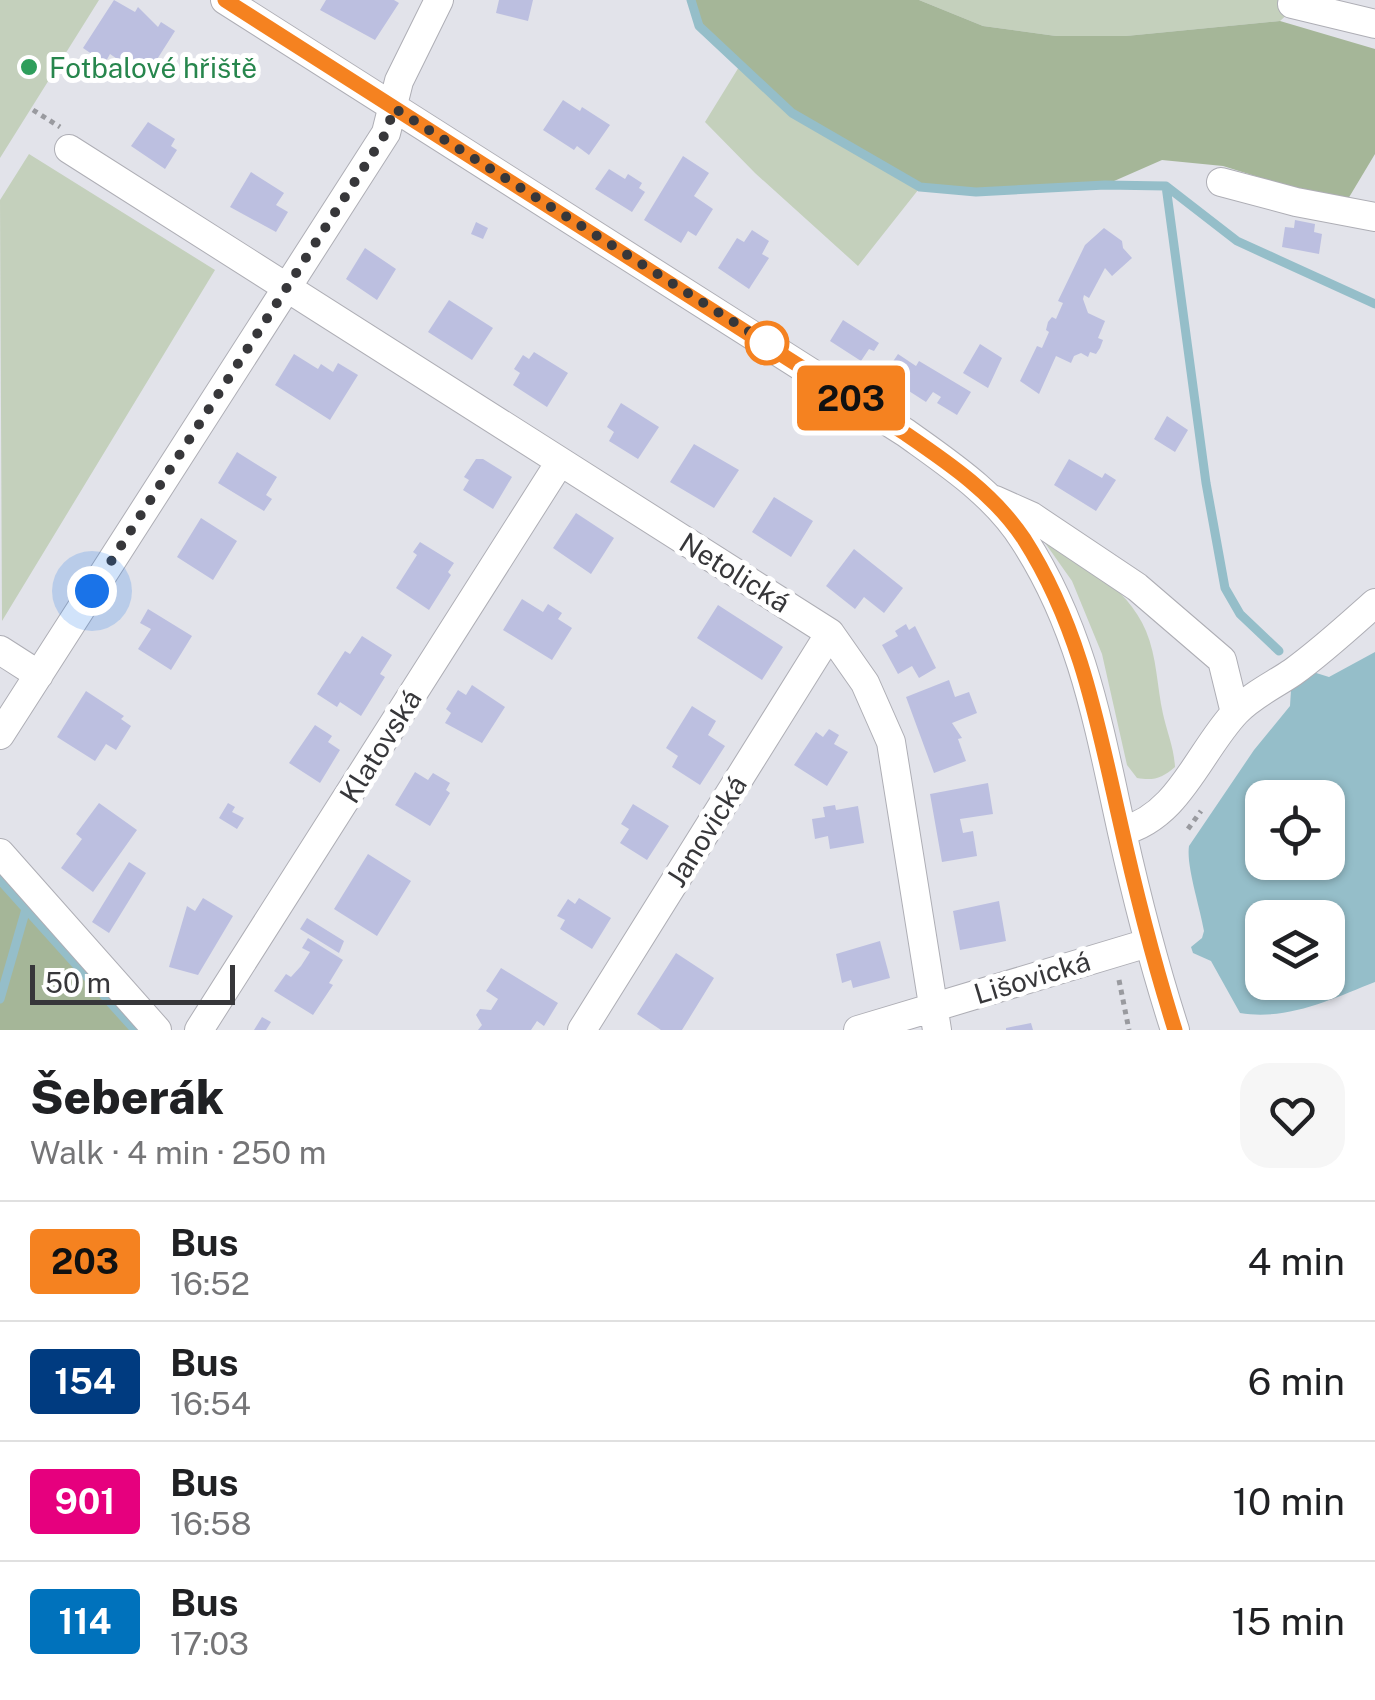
<!DOCTYPE html>
<html lang="en">
<head>
<meta charset="utf-8">
<style>
  body { margin:0; font-family:"Public Sans",sans-serif; background:#f6f6f6; color:#202124; height:100vh; display:flex; flex-direction:column; font-size:38px; white-space:nowrap }
  * { box-sizing:border-box; margin:0 }
  p { font-size:32px; color:#757577 }
  .icon { flex:none; width:55px; height:55px; fill:none; stroke:currentColor; stroke-width:2; stroke-linecap:round; stroke-linejoin:round }
  .map { position:relative; height:1030px; overflow:hidden }
  .side { display:flex; flex-direction:column; background:#fff; flex:1 }
  .side>* { flex:none }
  .badge { padding:0 20px; border-radius:8px; font-size:35px; line-height:65px }
  .controls { position:absolute; left:1245px; top:780px; display:grid; gap:20px }
  .controls a { display:grid; place-items:center; width:100px; height:100px; border-radius:20px; background:#fff; box-shadow:0 2px 8px #0004; font-size:50px }
  .scale { position:absolute; left:30px; bottom:25px; width:205px; box-sizing:border-box; padding-left:10px; border:5px solid #37373a; border-top:0; font-size:28px; line-height:35px; white-space:nowrap; color:#37373a; -webkit-text-stroke:8px #fff; paint-order:stroke }
  .you { position:absolute; width:50px; height:50px; margin:-25px; border:8px solid #fff; border-radius:50%; background:#1a73e8; box-shadow:0 0 0 15px #1a73e833 }
  .map>.badge { position:absolute; translate:-50% -50%; box-shadow:0 0 0 5px #fff }
  .round { display:grid; place-items:center; flex:none; width:105px; height:105px; border-radius:30px; background:#f6f6f6 }
  .overview { display:flex; align-items:center; justify-content:space-between; height:170px; padding:0 30px }
  h1 { font-size:48px; font-weight:800; line-height:75px }
  ul { padding:0; list-style:none }
  li { display:flex; align-items:center; gap:30px; height:120px; padding:0 30px; border-top:2px solid #e0e0e0 }
  li div { flex:1 }
  li b { display:block; font-size:38px }
  li em { font-style:normal }
  li .badge { min-width:110px; font-weight:700; text-align:center }
  .map>svg:first-child { display:block }
  .green { fill:#c4d0bc }
  .forest { fill:#a5b698 }
  .water { fill:#95bec9; fill-rule:evenodd }
  .lines { fill:none; stroke-linecap:round; stroke-linejoin:round }
  .stream { stroke:#95bec9; stroke-width:9 }
  .building { fill:#bcbfe0 }
  .minor-casing { stroke:#aeaeb5; stroke-width:30 }
  .path { stroke:#999a9f; stroke-width:5; stroke-dasharray:5 5; stroke-linecap:butt }
  .minor { stroke:#fff; stroke-width:28 }
  .line-casing { stroke:#fff; stroke-width:22 }
  .line { stroke:#f58220; stroke-width:15 }
  .walk { stroke:#37373a; stroke-width:10; stroke-dasharray:0 18 }
  .leisure-dot { fill:#2e9e5b; stroke:#fff; stroke-width:4 }
  .stop-dot { fill:#fff; stroke:#f58220; stroke-width:5 }
  .labels { text-anchor:middle; dominant-baseline:central; stroke-width:10; stroke-linejoin:round; paint-order:stroke }
  .leisure-label { font-size:28px; fill:#27864d; stroke:#fff; text-anchor:start }
  .street-label { font-size:28px; fill:#37373a; stroke:#fff }
</style>
</head>
<body>
<div class="map">
<svg width="1375" height="1030" viewBox="0 0 1375 1030">
  <rect width="100%" height="100%" fill="#e2e3ea"/>
  <path class="green" d="M0 0H99L0 158Z
    M919 0H1303L1280 21 1126 36H1056L983 26Z
    M742 62 792 114 922 185 858 266 755 173 705 122Z
    M29 154 215 270 2 621 0 200Z
    M1038 533C1077 560 1127 585 1146 631 1157 657 1157 687 1163 714 1167 732 1174 748 1175 767 1162 778 1154 781 1137 778L1127 765 1102 654 1072 581Z"/>
  <path class="forest" d="M694 0H919L983 26 1056 36H1126L1280 21 1375 49V154L1345 204 1223 166 1162 160 1105 185 976 192 920 187 792 113 705 31Z
    M0 853 157 1030H0Z"/>
  <path class="water" d="M1375 652V982C1332 999 1287 1021 1240 1013L1211 961 1193 953 1191 947 1202 938 1204 931C1200 907 1186 866 1189 846L1254 750 1290 706 1291 690 1313 672 1329 677ZM1262 798H1328V862H1262ZM1262 918H1328V982H1262Z"/>
  <g class="lines">
    <path class="stream" d="M691 0 699 26 792 113 920 187 976 192 1105 185 1166 186 1237 241 1375 304
      M1166 186 1206 483 1225 588 1240 614 1279 651
      M0 880 135 1030
      M0 999 26 909"/>
  </g>
  <path class="building" d="M114 0 135 12 138 7 158 27 161 22 175 31 149 72 136 63 132 69 110 54 105 63 83 48Z
    M326 0H394L399 3 375 40 320 10Z
    M499 0H533L528 21 496 13Z
    M563 100 580 111 582 107 610 125 589 155 577 146 574 150 543 130Z
    M148 122 175 139 171 146 177 150 165 169 131 146Z
    M683 156 709 173 694 196 713 209 696 236 688 231 681 243 644 220Z
    M609 169 625 179 628 174 642 183 639 188 645 192 632 212 595 189Z
    M251 172 284 193 276 205 288 212 276 232 230 207Z
    M1295 220 1315 224 1314 232 1322 234 1319 254 1282 247 1285 227 1294 228Z
    M476 222 488 228 483 239 471 234Z
    M1104 228 1122 241 1123 248 1132 258 1112 276 1105 268 1089 298 1084 295 1083 299 1088 313 1105 321 1098 338 1103 340 1100 348 1096 354 1090 352 1088 357 1081 353 1074 356 1071 363 1056 356 1039 394 1020 381 1037 346 1042 348 1049 332 1046 330 1048 322 1052 317 1056 319 1063 303 1058 301 1085 245Z
    M752 230 769 241 762 254 769 258 749 289 718 268 737 238 744 242Z
    M365 248 396 269 377 300 346 279Z
    M449 300 493 328 472 360 428 332Z
    M843 320 879 343 874 351 869 349 861 361 830 341Z
    M980 344 1002 358 988 388 963 373Z
    M534 352 568 373 547 407 513 385 520 373 514 369 523 355 529 359Z
    M294 354 318 369 321 364 333 372 338 363 358 375 330 420 275 385Z
    M898 354 916 366 919 361 971 392 957 415 937 403 941 397 933 392 926 402 884 375Z
    M621 403 659 427 638 459 609 441 614 432 607 427Z
    M1167 416 1188 430 1175 452 1154 439Z
    M694 444 739 470 714 508 670 482Z
    M237 452 277 477 266 495 272 499 264 511 218 483Z
    M476 459H483L512 477 493 509 463 490 469 480 464 477Z
    M1069 459 1102 478 1105 473 1116 480 1096 511 1054 485Z
    M774 497 813 521 791 557 752 532Z
    M576 513 614 538 591 574 553 548Z
    M201 518 237 541 213 580 177 557Z
    M420 542 454 563 448 572 451 575 429 610 396 588 417 555 413 552Z
    M854 549 903 588 884 613 864 597 855 609 826 586Z
    M522 599 543 612 548 604 562 613 558 619 572 628 552 660 503 630Z
    M718 605 783 647 762 680 697 638Z
    M148 609 192 636 171 670 138 649 151 629 140 623Z
    M906 624 909 630 915 626 936 668 919 678 912 666 898 674 882 645 898 636 895 631Z
    M362 636 392 655 380 674 385 677 361 716 340 702 337 707 317 694 345 651 350 654Z
    M949 680 955 697 969 692 977 713 952 723 962 738 958 739 966 761 934 773 906 697Z
    M472 685 505 707 482 743 445 723 451 713 446 709 458 690 466 695Z
    M86 691 124 716 121 719 131 726 116 750 106 744 95 761 57 737Z
    M692 706 716 721 708 735 725 746 700 785 672 767 678 756 666 748Z
    M315 725 332 736 328 742 340 750 320 783 289 763Z
    M829 729 839 735 834 744 848 752 827 786 794 765 816 732 823 737Z
    M415 772 428 780 433 773 450 783 446 790 450 793 430 826 395 805Z
    M988 783 993 814 960 819 963 833 973 831 977 856 942 862 930 794Z
    M99 803 137 830 93 892 61 868 82 839 76 834Z
    M228 803 235 807 232 812 244 818 237 829 219 818Z
    M633 804 669 826 647 860 620 843 629 829 621 824Z
    M835 805 836 810 858 806 864 843 830 849 828 836 815 839 812 819 825 817 823 807Z
    M368 854 411 881 377 936 334 909Z
    M129 862 146 873 109 933 92 922Z
    M203 898 233 916 198 975 169 967 187 906 195 911Z
    M579 898 611 918 592 949 560 929 565 920 557 916 568 899 575 904Z
    M999 901 1006 941 960 950 953 911Z
    M307 918 344 941 339 953 300 929Z
    M308 938 343 960 329 983 333 985 313 1015 274 991 286 974 291 977 301 966 310 952 302 948Z
    M880 941 890 978 853 988 851 980 842 983 836 954Z
    M676 953 714 978 682 1030H661L637 1014Z
    M501 968 558 1003 544 1026 537 1021 531 1030H478L482 1025 476 1015 480 1009 491 1010 498 999 486 991Z
    M262 1017 271 1022 266 1030H254Z
    M1031 1023 1033 1030H1006V1028Z"/>
  <g class="lines">
    <g class="minor-casing">
      <path id="minor" d="M225 0 906 433C949 464 995 494 1024 540 1083 631 1099 728 1122 832 1137 899 1154 965 1175 1030
        M1292 4 1375 24
        M69 149 830 633 865 683 891 742 937 1030
        M1221 182 1296 202 1375 217
        M995 500 1031 516 1137 587 1222 660 1235 713
        M0 650 39 675
        M0 735 386 133 399 81 439 0
        M1122 831C1179 817 1199 751 1236 712 1252 695 1274 685 1293 672 1322 651 1348 627 1375 603
        M0 853 157 1030
        M199 1030 560 462
        M582 1030 830 633
        M858 1030 1148 943"/>
    </g>
    <path class="path" d="M33 110 60 127
      M1188 829 1201 811
      M1119 980 1129 1030"/>
    <use href="#minor" class="minor"/>
  </g>
  <g class="lines">
    <g class="line-casing">
      <path id="line" d="M225 0 906 434C950 464 994 494 1024 539 1079 625 1097 720 1119 817 1135 889 1153 960 1175 1030"/>
    </g>
    <use href="#line" class="line"/>
    <path class="walk" d="M92 591 386 133 394 108 767 343"/>
  </g>
  <circle class="leisure-dot" cx="29" cy="67" r="10"/>
  <circle class="stop-dot" cx="767" cy="343" r="20"/>
  <g class="labels">
    <g class="leisure-label">
      <text x="49" y="67">Fotbalové hřiště</text>
    </g>
    <g class="street-label">
      <text transform="translate(735 572) rotate(32)">Netolická</text>
      <text transform="translate(380 746) rotate(-58)">Klatovská</text>
      <text transform="translate(706 831) rotate(-58)">Janovická</text>
      <text transform="translate(1032 977) rotate(-17)">Lišovická</text>
    </g>
  </g>
</svg>
<div class="controls">
<a><svg class="icon" aria-label="locate" viewBox="0 0 24 24"><circle cx="12" cy="12" r="6"/><path d="M12 2v4M12 18v4M2 12h4M18 12h4"/></svg></a>
<a><svg class="icon" aria-label="layers" viewBox="0 0 24 24"><path d="M12 4l9 5-9 5-9-5zM3 14l9 5 9-5"/></svg></a>
</div>
<div class="scale">50 m</div>
<div class="you" style="left:92px;top:591px"></div>
<b class="badge" style="left:851px;top:398px;background:#f58220;color:#111">203</b>
</div>
<section class="side">
<div class="overview"><div><h1>Šeberák</h1><p>Walk · 4 min · 250 m</p></div><a class="round"><svg class="icon" aria-label="heart" viewBox="0 0 24 24"><path d="M12 20l-8-8c-3-5 5-10 8-4 3-6 11-1 8 4z"/></svg></a></div>
<ul>
<li><span class="badge" style="background:#f58220;color:#111">203</span><div><b>Bus</b><p>16:52</p></div><em>4 min</em></li>
<li><span class="badge" style="background:#003b80;color:#fff">154</span><div><b>Bus</b><p>16:54</p></div><em>6 min</em></li>
<li><span class="badge" style="background:#e6007e;color:#fff">901</span><div><b>Bus</b><p>16:58</p></div><em>10 min</em></li>
<li><span class="badge" style="background:#0072bc;color:#fff">114</span><div><b>Bus</b><p>17:03</p></div><em>15 min</em></li>
</ul>
</section>
</body>
</html>
